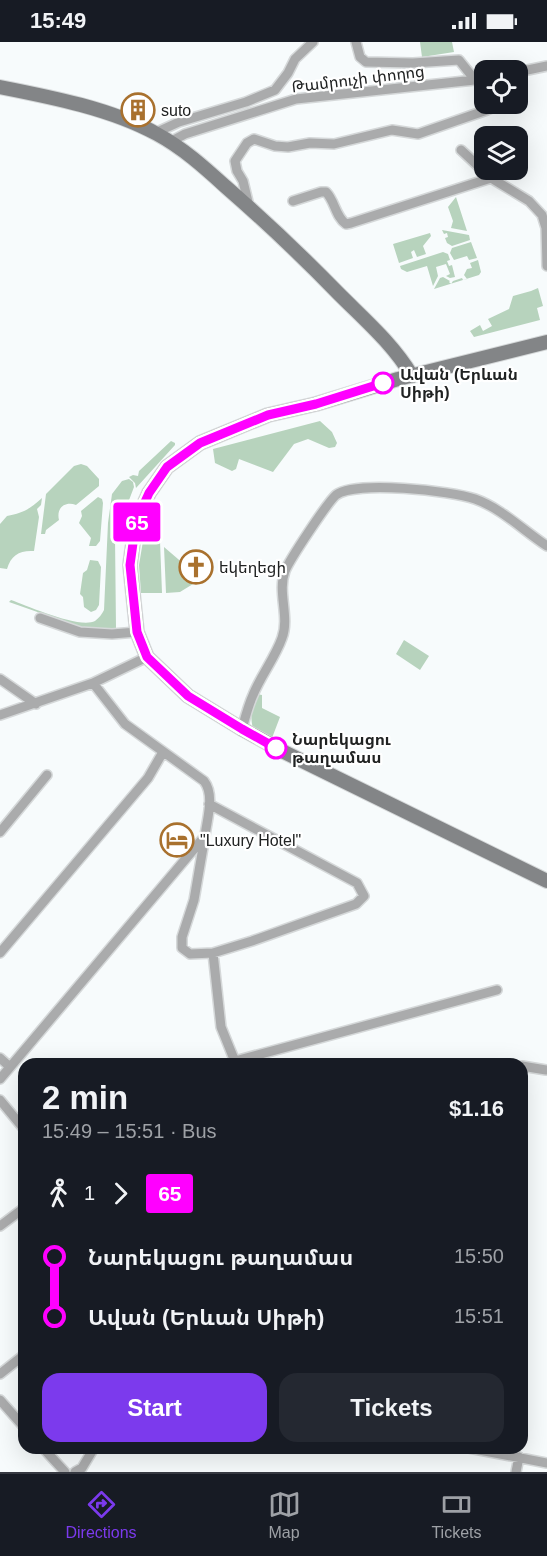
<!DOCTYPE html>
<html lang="en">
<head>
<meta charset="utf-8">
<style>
  body { margin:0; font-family:Helvetica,"Noto Sans Armenian",sans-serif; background:#242831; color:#f1f3f6; height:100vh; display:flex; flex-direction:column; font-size:22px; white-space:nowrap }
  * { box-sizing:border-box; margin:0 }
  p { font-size:20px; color:#9ea1a6 }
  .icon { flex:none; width:33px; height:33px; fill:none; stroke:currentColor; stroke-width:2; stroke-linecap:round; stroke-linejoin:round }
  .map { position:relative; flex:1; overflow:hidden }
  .side { position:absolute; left:18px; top:1016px; width:510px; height:396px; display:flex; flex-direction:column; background:#171b24; border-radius:18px; box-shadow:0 6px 24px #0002 }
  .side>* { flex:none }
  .badge { padding:0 12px; border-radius:4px; font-size:21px; line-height:39px }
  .controls { position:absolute; left:474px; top:18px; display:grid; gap:12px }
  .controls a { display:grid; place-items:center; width:54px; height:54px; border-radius:12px; background:#171b24; box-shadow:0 6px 24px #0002; font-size:30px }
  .map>.badge { position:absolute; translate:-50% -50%; box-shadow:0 0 0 3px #fff }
  .legs { display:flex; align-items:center; gap:9px; height:66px; padding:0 24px; font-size:20px }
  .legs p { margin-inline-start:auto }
  .overview { display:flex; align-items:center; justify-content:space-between; height:102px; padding:0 24px }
  h1 { font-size:33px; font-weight:800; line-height:45px }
  .button { display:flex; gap:12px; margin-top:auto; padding:12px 24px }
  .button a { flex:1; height:69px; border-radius:18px; background:#7c3aed; color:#fff; font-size:24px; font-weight:800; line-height:69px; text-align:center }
  .button a+a { background:#242831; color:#f1f3f6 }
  ul { padding:0 24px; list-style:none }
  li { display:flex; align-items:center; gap:21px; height:60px; font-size:22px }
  li i { display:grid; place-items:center; width:9px; height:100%; margin:0 8px; background:currentColor }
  li i::after { content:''; width:15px; height:15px; margin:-8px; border:4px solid; border-radius:50%; background:#171b24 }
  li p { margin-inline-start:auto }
  li:first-child i { background:linear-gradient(#0000 50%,currentColor 0) }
  li:last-child i { background:linear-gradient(currentColor 50%,#0000 0) }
  .status { display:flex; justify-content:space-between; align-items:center; height:42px; padding:0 30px; background:#171b24; direction:ltr }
  .status svg { height:16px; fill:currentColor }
  .tabs { display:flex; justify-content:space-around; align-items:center; height:84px; border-top:2px solid #363941; background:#171b24; font-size:16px; color:#9ea1a6 }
  .tabs a { display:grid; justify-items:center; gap:3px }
  .tabs .current { color:#7c3aed }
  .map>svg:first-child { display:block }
  .green { fill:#b7d3bd }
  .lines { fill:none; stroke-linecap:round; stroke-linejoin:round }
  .street-casing { stroke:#d5d8d9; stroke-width:12 }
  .secondary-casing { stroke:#d5d8d9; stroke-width:16 }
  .street { stroke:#aaabac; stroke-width:9 }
  .secondary { stroke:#838587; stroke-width:14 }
  .line-1-casing { stroke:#fff; stroke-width:14 }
  .line-1 { stroke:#f0f; stroke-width:9 }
  .stop-1-dot { fill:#fff; stroke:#f0f; stroke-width:3 }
  .labels { text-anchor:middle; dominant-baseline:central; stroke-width:4.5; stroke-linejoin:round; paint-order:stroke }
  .street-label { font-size:16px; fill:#202222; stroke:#fff }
  .poi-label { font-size:16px; fill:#202222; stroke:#fff; text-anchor:start }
  .stop-label { font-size:16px; font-weight:bold; fill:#202222; stroke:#fff; text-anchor:start }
</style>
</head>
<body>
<div class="status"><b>15:49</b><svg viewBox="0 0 49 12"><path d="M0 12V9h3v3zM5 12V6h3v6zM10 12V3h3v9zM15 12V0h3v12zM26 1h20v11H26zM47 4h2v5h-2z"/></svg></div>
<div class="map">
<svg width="547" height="1430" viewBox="0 0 547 1430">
  <rect width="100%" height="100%" fill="#f7fbfc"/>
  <path class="green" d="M420 0H452L454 10 422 15Z
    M456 155 467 189 451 186 453 179 448 165Z
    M442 188 469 193 470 198 452 204 447 201 445 196 448 195 447 191 444 192Z
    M430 191 431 194 423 204 426 212 417 215 414 208 411 210 413 216 399 221 393 202Z
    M471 200 477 216 469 218 467 214 454 218 450 211 452 206Z
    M443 210 448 212 450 218 447 219 449 224 452 223 455 235 450 236 446 234 450 232 446 222 436 225 438 234 433 244 427 224 407 230 401 227 400 224Z
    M478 218 481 230 479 233 434 247 440 236 443 235 450 239 449 240 451 242 453 239 462 236 463 238 467 237 464 233 467 227 472 226 470 221Z
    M538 246 543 264 537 266 540 278 474 295 470 289 480 283 483 289 492 284 488 277 509 267 513 254 531 249Z
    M320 379 332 390 337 401 335 405 329 406 308 397 294 402 273 430 239 417 236 427 232 429 215 421 213 407Z
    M171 399 175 401V403L136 446 135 441 129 435 133 433 138 434 139 429Z
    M81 422 87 424 99 437V444L76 463C65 459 56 466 59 478L46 488 45 492H41L46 452 74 424Z
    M129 437 133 440 134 445 115 495 116 586 111 587 80 585 9 560 11 558C28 564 79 587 95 579 99 576 102 572 104 568L108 481 112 452 122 439Z
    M98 455 102 457 103 461 100 499 96 504H89L91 496 79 481 82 474 81 469Z
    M42 456 41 463 37 467 39 475 34 509C20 508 11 513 7 527L0 526V482L7 474C23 471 30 467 42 456Z
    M143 499H160L162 551H141L139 523Z
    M164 505 185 523 184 527 196 532 193 542 180 550 166 551Z
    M90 518 98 519 101 525 99 563 96 568 91 570 84 565 83 555 80 552 83 531 87 528Z
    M404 598 429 614 420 628 396 612Z
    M257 652 262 653V666L280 675 272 696 253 687C250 674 251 663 257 652Z"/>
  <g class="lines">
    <g class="street-casing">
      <path id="street" d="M356 0 360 15 366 20 413 21 459 18 475 38
        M518 30 547 24
        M155 91 179 80 246 60 275 48 288 31 295 17 313 0
        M170 100 185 92 296 57 484 37
        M461 108 491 136 529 159 542 173 546 186 547 224
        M293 159 321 150H326C335 159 335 174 346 182L351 181 491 136
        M249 164 243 139 237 129 235 119 247 101 254 97 275 104 288 105 310 101 334 102 392 88 418 92 487 68 494 65V62
        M40 576 80 590 112 592 137 590
        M0 637 36 662
        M0 673 93 641 147 615
        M242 687C245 676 248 664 253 653 261 633 275 616 282 596 290 575 277 550 285 529 290 517 327 461 336 453 355 438 452 449 475 457 501 466 524 489 547 504
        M0 790 47 733
        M205 794 194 858 182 895V906L190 912 213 911 252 899 356 862 364 854 357 841 209 762
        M0 911 148 736 163 710
        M213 911 221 985 236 1022
        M0 1016 10 1025
        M235 1019 497 948
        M522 1024 546 1028
        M0 1037 205 794C207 777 215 753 204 739L125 682 93 641
        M0 1058 24 1087
        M0 1184 24 1166
        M0 1332 24 1313
        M0 1358 24 1385
        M43 1406 65 1430
        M469 1406 547 1421
        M75 1430 82 1426 94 1406
        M516 1430 519 1415"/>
    </g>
    <g class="secondary-casing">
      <path id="secondary" d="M0 45C51 55 112 67 157 92 183 106 205 126 226 145 265 179 303 215 339 252 365 278 393 302 412 334
        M547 300 398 337 316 362 268 373 200 401 167 425 149 451 140 471 134 494 130 523 137 590 147 615 188 654 242 687 282 709 547 839"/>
    </g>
    <use href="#street" class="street"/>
    <use href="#secondary" class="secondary"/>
  </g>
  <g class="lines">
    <g class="line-1-casing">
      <path id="line-1" d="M276 706 242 687 188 654 147 615 137 590 130 523 134 494 140 471 149 451 167 425 200 401 268 373 316 362 383 341"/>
    </g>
    <use href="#line-1" class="line-1"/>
  </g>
  <defs>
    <g id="building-ring" transform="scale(1.725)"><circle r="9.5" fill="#fff" stroke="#a9712e" stroke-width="1.5"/><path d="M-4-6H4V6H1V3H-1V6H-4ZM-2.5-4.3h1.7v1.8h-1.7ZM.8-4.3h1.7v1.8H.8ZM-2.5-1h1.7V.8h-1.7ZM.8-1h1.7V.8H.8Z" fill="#a9712e"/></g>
    <g id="church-ring" transform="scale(1.725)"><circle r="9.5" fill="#fff" stroke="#a9712e" stroke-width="1.5"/><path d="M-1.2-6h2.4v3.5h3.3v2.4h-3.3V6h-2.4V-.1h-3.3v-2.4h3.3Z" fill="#a9712e"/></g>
    <g id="hotel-ring" transform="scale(1.725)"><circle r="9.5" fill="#fff" stroke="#a9712e" stroke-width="1.5"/><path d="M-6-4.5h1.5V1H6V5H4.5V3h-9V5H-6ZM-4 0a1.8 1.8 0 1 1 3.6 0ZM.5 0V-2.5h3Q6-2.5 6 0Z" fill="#a9712e"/></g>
  </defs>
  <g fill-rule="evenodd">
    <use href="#building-ring" x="138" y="68"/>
    <use href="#church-ring" x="196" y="525"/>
    <use href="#hotel-ring" x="177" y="798"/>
  </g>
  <g class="stop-1-dot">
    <circle cx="383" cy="341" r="10"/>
    <circle cx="276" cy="706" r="10"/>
  </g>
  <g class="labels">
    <g class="street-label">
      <text transform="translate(358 37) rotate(-7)">Թամրուչի փողոց</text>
    </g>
    <g class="poi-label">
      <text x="161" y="68">suto</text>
      <text x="219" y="525">եկեղեցի</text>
      <text x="200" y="798">"Luxury Hotel"</text>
    </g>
    <g class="stop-label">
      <text x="400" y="332">Ավան (Երևան<tspan x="400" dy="18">Սիթի)</tspan></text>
      <text x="292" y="697">Նարեկացու<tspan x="292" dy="18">թաղամաս</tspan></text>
    </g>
  </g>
</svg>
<div class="controls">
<a><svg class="icon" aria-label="locate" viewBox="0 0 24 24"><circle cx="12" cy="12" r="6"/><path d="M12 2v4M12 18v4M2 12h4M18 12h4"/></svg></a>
<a><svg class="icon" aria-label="layers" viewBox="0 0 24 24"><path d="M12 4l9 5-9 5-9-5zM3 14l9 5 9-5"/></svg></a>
</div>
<b class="badge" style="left:137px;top:480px;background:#f0f;color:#fff">65</b>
<section class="side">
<div class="overview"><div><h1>2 min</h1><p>15:49 – 15:51 · Bus</p></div><b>$1.16</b></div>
<div class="legs"><svg class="icon" aria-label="walk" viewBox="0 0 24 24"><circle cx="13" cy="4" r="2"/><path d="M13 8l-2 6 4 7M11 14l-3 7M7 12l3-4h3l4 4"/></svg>1<svg class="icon" aria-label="forward" viewBox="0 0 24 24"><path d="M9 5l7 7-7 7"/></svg><b class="badge" style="background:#f0f;color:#fff">65</b></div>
<ul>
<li><i style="color:#f0f"></i><b>Նարեկացու թաղամաս</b><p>15:50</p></li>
<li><i style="color:#f0f"></i><b>Ավան (Երևան Սիթի)</b><p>15:51</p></li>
</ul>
<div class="button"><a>Start</a><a>Tickets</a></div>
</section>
</div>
<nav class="tabs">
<a class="current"><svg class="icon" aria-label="directions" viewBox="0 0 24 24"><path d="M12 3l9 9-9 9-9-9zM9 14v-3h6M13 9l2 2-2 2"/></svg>Directions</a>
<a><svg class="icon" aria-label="map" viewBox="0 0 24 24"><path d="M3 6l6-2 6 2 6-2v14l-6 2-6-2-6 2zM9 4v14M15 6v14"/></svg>Map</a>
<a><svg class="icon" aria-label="tickets" viewBox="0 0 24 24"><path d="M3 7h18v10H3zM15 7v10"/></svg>Tickets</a>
</nav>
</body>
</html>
